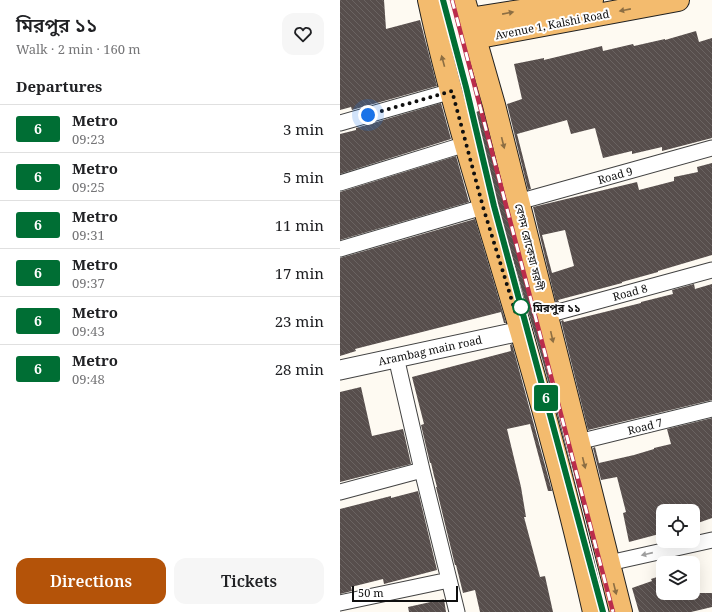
<!DOCTYPE html>
<html lang="en">
<head>
<meta charset="utf-8">
<style>
  body { margin:0; font-family:"Noto Serif","Noto Sans Bengali",serif; background:#f6f6f6; color:#202124; height:100vh; display:flex; flex-direction:column; font-size:15px; white-space:nowrap }
  * { box-sizing:border-box; margin:0 }
  p { font-size:13px; color:#757577 }
  .icon { flex:none; width:22px; height:22px; fill:none; stroke:currentColor; stroke-width:2; stroke-linecap:round; stroke-linejoin:round }
  .map { position:relative; flex:1; overflow:hidden }
  .panel { display:flex; flex-direction:column; background:#fff; width:340px }
  .panel>* { flex:none }
  .badge { padding:0 8px; border-radius:3px; font-size:14px; line-height:26px }
  .controls { position:absolute; left:316px; top:504px; display:grid; gap:8px }
  .controls a { display:grid; place-items:center; width:44px; height:44px; border-radius:8px; background:#fff; box-shadow:0 4px 16px #0002; font-size:20px }
  .scale { position:absolute; left:12px; bottom:10px; width:106px; box-sizing:border-box; padding-left:4px; border:2px solid #0f0f0f; border-top:0; font-size:11px; line-height:14px; white-space:nowrap; color:#0f0f0f; -webkit-text-stroke:3px #fff; paint-order:stroke }
  .you { position:absolute; width:20px; height:20px; margin:-10px; border:3px solid #fff; border-radius:50%; background:#1a73e8; box-shadow:0 0 0 6px #1a73e833 }
  .map>.badge { position:absolute; translate:-50% -50%; box-shadow:0 0 0 2px #fff }
  h2 { padding:0 16px; font-size:15px; line-height:36px }
  .round { display:grid; place-items:center; flex:none; width:42px; height:42px; border-radius:12px; background:#f6f6f6 }
  .headline { display:flex; align-items:center; justify-content:space-between; height:68px; padding:0 16px }
  h1 { font-size:19px; font-weight:600; line-height:30px }
  .primary-button { display:flex; gap:8px; margin-top:auto; padding:8px 16px }
  .primary-button a { flex:1; height:46px; border-radius:12px; background:#b45309; color:#fff; font-size:16px; font-weight:600; line-height:46px; text-align:center }
  .primary-button a+a { background:#f6f6f6; color:#202124 }
  ul { padding:0; list-style:none }
  li { display:flex; align-items:center; gap:12px; height:48px; padding:0 16px; border-top:1px solid #e0e0e0 }
  li div { flex:1 }
  li b { display:block; font-size:15px }
  li em { font-style:normal }
  li .badge { min-width:44px; font-weight:700; text-align:center }
  main { display:flex; flex:1; min-height:0 }
  .map>svg:first-child { display:block }
  .building { fill:url(#building-back-hatch); fill-rule:evenodd }
  .lines { fill:none; stroke-linecap:round; stroke-linejoin:round }
  .minor-casing { stroke:#424242; stroke-width:17 }
  .tertiary-casing { stroke:#424242; stroke-width:21 }
  .primary-casing { stroke:#202020; stroke-width:24 }
  .minor { stroke:#fff; stroke-width:15 }
  .tertiary { stroke:#fff; stroke-width:19 }
  .primary { stroke:#f3bb6e; stroke-width:22 }
  .rail-casing { stroke:#ba2c4c; stroke-width:4.5 }
  .rail { stroke:#fff; stroke-width:3; stroke-dasharray:9; stroke-linecap:butt }
  .oneway { fill:#8c6e43 }
  .oneway2 { fill:#9f9f9f }
  .line-casing { stroke:#fff; stroke-width:9 }
  .line { stroke:#006e34; stroke-width:6 }
  .walk { stroke:#0f0f0f; stroke-width:4; stroke-dasharray:0 7.2 }
  .stop-dot { fill:#fff; stroke:#006e34; stroke-width:2 }
  .labels { text-anchor:middle; dominant-baseline:central; stroke-width:4; stroke-linejoin:round; paint-order:stroke }
  .street-label { font-size:11px; fill:#0f0f0f; stroke:#fff }
  .stop-label { font-size:11px; font-weight:bold; fill:#0f0f0f; stroke:#fff; text-anchor:start }
</style>
</head>
<body>
<main>
<section class="panel">
<div class="headline"><div><h1>মিরপুর ১১</h1><p>Walk · 2 min · 160 m</p></div><a class="round"><svg class="icon" aria-label="heart" viewBox="0 0 24 24"><path d="M12 20l-8-8c-3-5 5-10 8-4 3-6 11-1 8 4z"/></svg></a></div>
<h2>Departures</h2>
<ul>
<li><span class="badge" style="background:#006e34;color:#fff">6</span><div><b>Metro</b><p>09:23</p></div><em>3 min</em></li>
<li><span class="badge" style="background:#006e34;color:#fff">6</span><div><b>Metro</b><p>09:25</p></div><em>5 min</em></li>
<li><span class="badge" style="background:#006e34;color:#fff">6</span><div><b>Metro</b><p>09:31</p></div><em>11 min</em></li>
<li><span class="badge" style="background:#006e34;color:#fff">6</span><div><b>Metro</b><p>09:37</p></div><em>17 min</em></li>
<li><span class="badge" style="background:#006e34;color:#fff">6</span><div><b>Metro</b><p>09:43</p></div><em>23 min</em></li>
<li><span class="badge" style="background:#006e34;color:#fff">6</span><div><b>Metro</b><p>09:48</p></div><em>28 min</em></li>
</ul>
<div class="primary-button"><a>Directions</a><a>Tickets</a></div>
</section>
<div class="map">
<svg width="372" height="612" viewBox="0 0 372 612">
  <defs>
    <pattern id="building-back-hatch" width="6" height="6" patternUnits="userSpaceOnUse"><rect width="6" height="6" fill="#574e4c"/><path d="M-1 5l2 2M0 0l6 6M5-1l2 2" fill="none" stroke="#6a6361"/></pattern>
  </defs>
  <rect width="100%" height="100%" fill="#fefaf2"/>
  <path class="building" d="M0 0H44L46 29 80 20 97 86 12 110 11 107 0 110Z
    M356 31 359 42 372 38V138L322 151V147L292 154V151L263 158 255 128 231 134 227 120 177 134 191 189 188 190 167 104 182 99 174 64 204 58V60L262 46 263 51 293 44 294 46 325 39V40Z
    M101 103 111 139 0 174V134L16 130V128Z
    M142 110 236 485 203 362 130 114Z
    M116 156 129 202 0 240V192Z
    M372 163V255L318 271V272L282 282V283L218 300 219 302 216 303 193 207 297 182 299 190 334 181V177L358 172 357 167ZM225 230 234 266 212 273 202 235Z
    M135 219 166 323H164L161 312 15 349 16 351 0 356V258Z
    M354 284 355 289 372 284V400L248 430 221 321 223 320 224 322 301 303V302L333 294 332 290Z
    M172 344 212 491H208L190 424 167 429 181 487 186 517H184L200 577 205 576 213 612H140L135 590 123 593 116 565H115L96 487H97L94 476 91 463H90L81 425 84 424 72 377 171 351 170 345Z
    M21 387 32 436 63 429 71 464 0 482V392Z
    M372 418V518L355 524 353 511H323V533L289 542 283 513 286 512 277 477 261 480 253 448 255 447 259 463 294 455 314 449V448L331 444 327 429Z
    M78 491 97 570 44 584 43 579 11 587 12 591 0 594V509L51 496V498Z
    M323 575V593H372V607L351 612H299L292 588 312 581 311 579Z
    M104 599 106 612H69L68 607Z"/>
  <g class="lines">
    <g class="minor-casing">
      <path id="minor" d="M0 123 112 91
        M0 183 126 144
        M178 202 372 148
        M0 249 143 207
        M207 315 372 270
        M56 357 82 470 117 612
        M238 442 372 409
        M0 492 82 470
        M269 563 372 540
        M0 603 109 580"/>
    </g>
    <g class="tertiary-casing">
      <path id="tertiary" d="M0 370 181 331"/>
    </g>
    <g class="primary-casing">
      <path id="primary" d="M89 0C113 112 149 221 181 331 208 424 233 518 254 612
        M124 0 154 105 281 612
        M129 19 252 0
        M134 38 338 0"/>
    </g>
    <use href="#minor" class="minor"/>
    <use href="#tertiary" class="tertiary"/>
    <use href="#primary" class="primary"/>
    <g class="rail-casing">
      <path id="rail" d="M103 0 126 87 154 205 263 612
        M112 0 273 612"/>
    </g>
    <use href="#rail" class="rail"/>
  </g>
  <defs><path id="oneway-solid" d="M-6-.8H1V-3.2L6.5 0L1 3.2V.8H-6Z"/></defs>
  <g class="oneway">
    <use href="#oneway-solid" transform="translate(285 10) rotate(169)"/>
    <use href="#oneway-solid" transform="translate(168 13) rotate(-11)"/>
    <use href="#oneway-solid" transform="translate(103 61) rotate(-105)"/>
    <use href="#oneway-solid" transform="translate(163 143) rotate(76)"/>
    <use href="#oneway-solid" transform="translate(212 337) rotate(77)"/>
    <use href="#oneway-solid" transform="translate(244 463) rotate(76)"/>
    <use href="#oneway-solid" transform="translate(275 589) rotate(76)"/>
  </g>
  <use class="oneway2" href="#oneway-solid" transform="translate(307 554) rotate(167)"/>
  <g class="lines">
    <g class="line-casing">
      <path id="line" d="M103 0 126 87 154 206 263 612"/>
    </g>
    <use href="#line" class="line"/>
    <path class="walk" d="M28 115 112 91 143 207 176 314 181 307"/>
  </g>
  <circle class="stop-dot" cx="181" cy="307" r="8"/>
  <g class="labels">
    <g class="street-label">
      <text transform="translate(212 24) rotate(-11)">Avenue 1, Kalshi Road</text>
      <text transform="translate(275 175) rotate(-16)">Road 9</text>
      <text transform="translate(190 247) rotate(76)">বেগম রোকেয়া সরণী</text>
      <text transform="translate(290 292) rotate(-15)">Road 8</text>
      <text transform="translate(90 350) rotate(-12)">Arambag main road</text>
      <text transform="translate(305 426) rotate(-14)">Road 7</text>
    </g>
    <g class="stop-label">
      <text x="193" y="307">মিরপুর ১১</text>
    </g>
  </g>
</svg>
<div class="controls">
<a><svg class="icon" aria-label="locate" viewBox="0 0 24 24"><circle cx="12" cy="12" r="6"/><path d="M12 2v4M12 18v4M2 12h4M18 12h4"/></svg></a>
<a><svg class="icon" aria-label="layers" viewBox="0 0 24 24"><path d="M12 4l9 5-9 5-9-5zM3 14l9 5 9-5"/></svg></a>
</div>
<div class="scale">50 m</div>
<div class="you" style="left:28px;top:115px"></div>
<b class="badge" style="left:206px;top:398px;background:#006e34;color:#fff">6</b>
</div>
</main>
</body>
</html>
